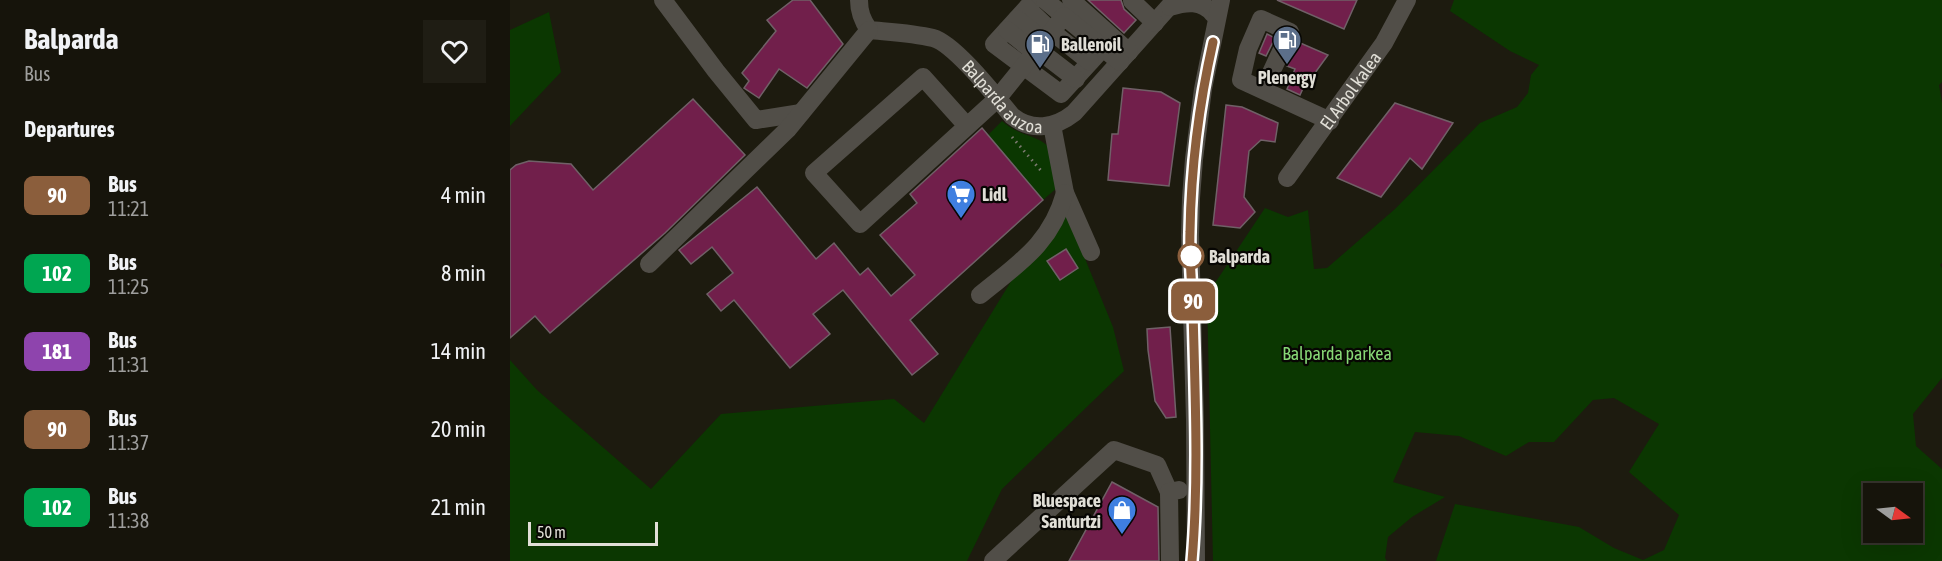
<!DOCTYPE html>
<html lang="en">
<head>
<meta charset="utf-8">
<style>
  body { margin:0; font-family:"Asap Condensed",sans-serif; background:#1f1d14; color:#f1f3f6; height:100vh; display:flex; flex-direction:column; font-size:22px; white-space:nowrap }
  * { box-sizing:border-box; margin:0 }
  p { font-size:20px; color:#9e9e9d }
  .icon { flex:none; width:33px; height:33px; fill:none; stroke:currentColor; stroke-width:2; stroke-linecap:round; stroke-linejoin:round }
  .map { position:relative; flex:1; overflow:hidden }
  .side { display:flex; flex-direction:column; background:#16140b; width:510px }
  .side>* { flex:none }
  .badge { padding:0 12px; border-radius:9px; font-size:21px; line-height:39px }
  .needle { width:39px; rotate:105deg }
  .fabs { position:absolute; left:1353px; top:483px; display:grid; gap:12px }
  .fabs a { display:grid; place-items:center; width:60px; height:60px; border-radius:0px; background:#16140b; box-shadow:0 6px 24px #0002,0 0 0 2px #35332c; font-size:30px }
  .scale { position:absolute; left:18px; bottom:15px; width:130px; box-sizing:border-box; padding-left:6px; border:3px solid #e1dfd7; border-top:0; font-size:16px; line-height:21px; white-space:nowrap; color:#e1dfd7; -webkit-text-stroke:4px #070603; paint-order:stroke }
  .map>.badge { position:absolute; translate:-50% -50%; box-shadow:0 0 0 3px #fff }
  h2 { padding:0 24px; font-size:22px; line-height:54px }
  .round { display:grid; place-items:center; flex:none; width:63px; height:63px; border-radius:0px; background:#1f1d14 }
  .headline { display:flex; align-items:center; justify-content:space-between; height:102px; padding:0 24px }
  h1 { font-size:28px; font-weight:700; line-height:45px }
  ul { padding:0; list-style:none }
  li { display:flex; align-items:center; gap:18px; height:78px; padding:0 24px }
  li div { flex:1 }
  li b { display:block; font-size:22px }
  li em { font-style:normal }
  li .badge { min-width:66px; font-weight:700; text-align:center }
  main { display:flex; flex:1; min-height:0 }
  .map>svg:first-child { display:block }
  .green { fill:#0b3701; fill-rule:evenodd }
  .building { fill:#711f4b; stroke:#706067; stroke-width:1.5 }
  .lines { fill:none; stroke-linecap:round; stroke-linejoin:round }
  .path { stroke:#7c7a70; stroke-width:3; stroke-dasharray:1.5 4.5; stroke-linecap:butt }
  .minor { stroke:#514e48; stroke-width:18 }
  .line-casing { stroke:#fff; stroke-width:14 }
  .line { stroke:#8b5e3c; stroke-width:9 }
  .stop-dot { fill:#fff; stroke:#8b5e3c; stroke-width:3 }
  .labels { text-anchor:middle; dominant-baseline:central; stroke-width:4.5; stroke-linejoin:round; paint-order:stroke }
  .poi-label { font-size:18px; font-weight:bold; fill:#e1dfd7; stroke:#070603; text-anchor:start }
  .street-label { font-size:18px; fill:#e1dfd7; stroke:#070603 }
  .stop-label { font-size:18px; font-weight:bold; fill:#e1dfd7; stroke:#070603; text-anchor:start }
  .park-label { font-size:18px; fill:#87d876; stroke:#070603 }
</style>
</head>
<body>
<main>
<section class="side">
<div class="headline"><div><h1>Balparda</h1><p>Bus</p></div><a class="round"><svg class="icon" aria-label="heart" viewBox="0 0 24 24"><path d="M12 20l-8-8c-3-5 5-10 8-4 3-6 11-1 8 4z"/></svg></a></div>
<h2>Departures</h2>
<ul>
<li><span class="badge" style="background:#8b5e3c;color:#fff">90</span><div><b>Bus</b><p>11:21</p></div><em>4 min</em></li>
<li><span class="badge" style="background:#00a651;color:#fff">102</span><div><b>Bus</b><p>11:25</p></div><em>8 min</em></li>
<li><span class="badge" style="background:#8e44ad;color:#fff">181</span><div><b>Bus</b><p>11:31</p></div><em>14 min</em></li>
<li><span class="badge" style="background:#8b5e3c;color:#fff">90</span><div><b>Bus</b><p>11:37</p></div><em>20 min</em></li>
<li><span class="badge" style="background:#00a651;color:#fff">102</span><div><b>Bus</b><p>11:38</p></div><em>21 min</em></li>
</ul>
</section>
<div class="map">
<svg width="1432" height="561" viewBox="0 0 1432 561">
  <rect width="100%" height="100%" fill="#1d1b0f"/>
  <path class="green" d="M944 0H1432V82L1429 85 1432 103V263L1430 265 1432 268V378L1403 414 1406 446 1432 469V561H926L945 504 1069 527 1104 548 1133 560 1154 550 1169 515 1119 472 1149 424 1104 398 1083 400 1044 442H1019L996 456 949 436 905 432 883 482 935 497 902 517 878 537 875 558 877 561H703L697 295 755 208 778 217 798 210 804 269 817 268 885 209 970 123 1007 107 1018 93 1021 75 1029 65 1000 51 940 11ZM1364 494H1402V532H1364Z
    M39 12 51 72 0 126V30Z
    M492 121C508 136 526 134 539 147L548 187 533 200 478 135Z
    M551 200 603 327 614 371 492 489 457 561H0V360L27 390 141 489 211 414 384 399 414 423Z"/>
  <path class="building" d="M283 0H300L333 44 297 88 269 69 249 98 234 88 239 81 232 73 266 31 257 20Z
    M578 0H611L614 9 626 20 614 33Z
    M767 0H847L834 29Z
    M757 34 765 38 756 56 749 53Z
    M788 42 818 55 802 77 799 75 790 95 777 89 785 69 777 66Z
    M613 88 651 92 670 103 659 186 598 180 602 134H608Z
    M183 99 235 155 155 233 40 333 25 316 0 338V170L6 165 19 161 61 164 83 190Z
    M885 103 943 123 912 169 900 158 871 197 827 178Z
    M716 105 732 107 768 123 765 142 751 140 739 151 734 197 745 212 730 228 703 225Z
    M472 128 533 200 400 320 428 354 402 375 333 290 303 314 320 334 280 368 224 300 211 311 197 294 223 273 202 247 181 264 169 250 247 187 306 259 324 243 350 275 358 268 381 296 405 275 370 235 407 203 400 194Z
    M556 249 568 268 550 280 537 261Z
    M660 327 666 417 656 418 645 401 638 350 637 329Z
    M602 482 648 507 649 561H559Z"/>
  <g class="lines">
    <path class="path" d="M502 137 533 173"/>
    <g class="minor">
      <path d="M153 0 206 71 246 120 291 113"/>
      <path id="s1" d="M349 0C349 12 352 20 359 30 380 32 403 33 423 38 445 44 486 97 502 116 522 132 545 128 564 113L665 0"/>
      <path d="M524 0 484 44 551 94 593 48"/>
      <path d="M535 0 554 16"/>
      <path d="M561 0 619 52"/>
      <path d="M622 1 645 23"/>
      <path d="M660 7C676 2 692 0 703 14"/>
      <path d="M517 8 541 31 580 62"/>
      <path d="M507 19 534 41"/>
      <path d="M497 30 524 52"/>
      <path d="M527 49 566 79"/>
      <path d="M753 90 780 32 751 19 738 49 731 80 820 121"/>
      <path d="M542 125 555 193 581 252"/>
      <path d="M457 126 413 77 304 173 350 224 487 99 554 16 610 62"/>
      <path id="s2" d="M777 178 874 43 897 0"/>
      <path d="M139 264 278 129 359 30"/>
      <path d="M470 295C509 263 541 244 555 193"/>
      <path d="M483 561 604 450 647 465 659 492"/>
      <path d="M660 561 659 492 669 490"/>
      <path d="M686 561 685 420 680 235 681 198 684 159 693 89 711 0"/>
    </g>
  </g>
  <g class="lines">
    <g class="line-casing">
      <path id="line" d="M682 561C689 478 685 393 683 310 682 284 679 258 680 232 681 168 689 104 703 42"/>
    </g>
    <use href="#line" class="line"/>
  </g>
  <defs>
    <g id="fuel-pin" transform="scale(1.5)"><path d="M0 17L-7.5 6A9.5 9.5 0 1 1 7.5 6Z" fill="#5c6f8a" stroke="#070603"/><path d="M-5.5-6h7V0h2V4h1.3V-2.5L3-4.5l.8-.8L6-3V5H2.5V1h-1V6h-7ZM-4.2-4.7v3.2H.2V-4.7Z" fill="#fff"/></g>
    <g id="supermarket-pin" transform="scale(1.5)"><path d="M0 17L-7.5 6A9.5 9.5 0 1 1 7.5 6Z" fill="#3f7fe0" stroke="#070603"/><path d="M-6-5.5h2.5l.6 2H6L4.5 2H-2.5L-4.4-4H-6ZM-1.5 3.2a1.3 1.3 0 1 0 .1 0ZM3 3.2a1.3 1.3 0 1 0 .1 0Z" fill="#fff"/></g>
    <g id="shop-pin" transform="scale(1.5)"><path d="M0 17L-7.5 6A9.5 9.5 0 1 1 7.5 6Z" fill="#3f7fe0" stroke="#070603"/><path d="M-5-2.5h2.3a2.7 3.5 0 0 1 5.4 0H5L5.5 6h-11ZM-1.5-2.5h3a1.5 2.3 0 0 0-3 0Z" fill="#fff"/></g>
  </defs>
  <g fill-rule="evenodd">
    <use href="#fuel-pin" x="777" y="40"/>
    <use href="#fuel-pin" x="530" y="44"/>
    <use href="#supermarket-pin" x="451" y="194"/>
    <use href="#shop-pin" x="612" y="510"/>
  </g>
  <circle class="stop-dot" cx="681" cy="256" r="12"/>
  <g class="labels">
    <g class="poi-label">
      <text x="551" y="44">Ballenoil</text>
      <text x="777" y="77" text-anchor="middle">Plenergy</text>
      <text x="472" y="194">Lidl</text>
      <text x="591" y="500" text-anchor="end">Bluespace<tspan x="591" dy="21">Santurtzi</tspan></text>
    </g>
    <g class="street-label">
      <text stroke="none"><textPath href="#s1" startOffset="190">Balparda auzoa</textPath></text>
      <text stroke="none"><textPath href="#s2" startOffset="108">El Arbol kalea</textPath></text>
    </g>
    <g class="stop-label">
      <text x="699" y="256">Balparda</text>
    </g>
    <g class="park-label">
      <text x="827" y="353">Balparda parkea</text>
    </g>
  </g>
</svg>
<div class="fabs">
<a><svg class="needle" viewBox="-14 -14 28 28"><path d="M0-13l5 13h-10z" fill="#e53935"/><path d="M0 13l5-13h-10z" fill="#9e9e9d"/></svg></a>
</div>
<div class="scale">50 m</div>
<b class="badge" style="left:683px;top:301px;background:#8b5e3c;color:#fff">90</b>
</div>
</main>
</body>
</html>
